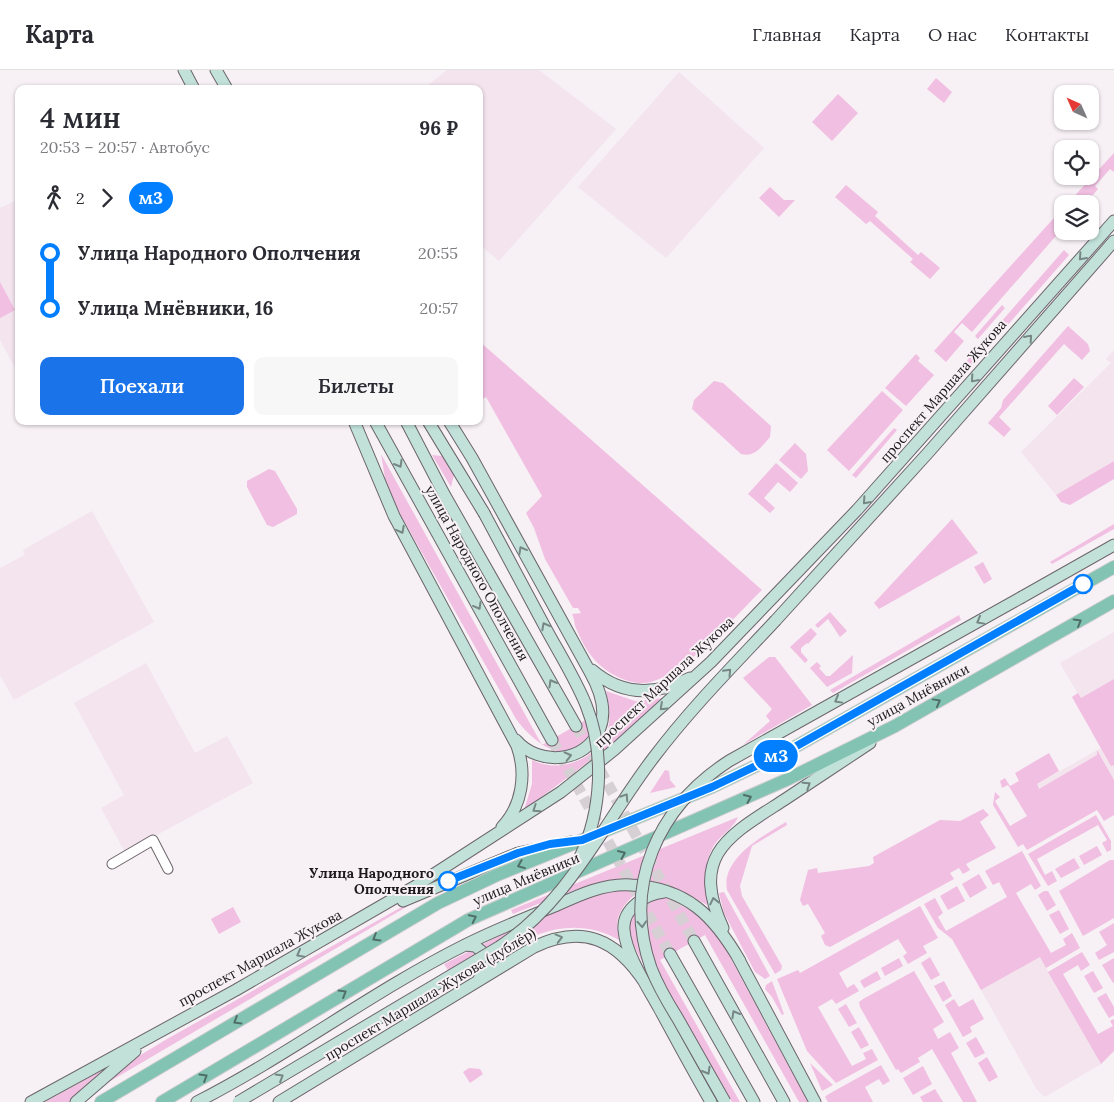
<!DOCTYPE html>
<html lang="ru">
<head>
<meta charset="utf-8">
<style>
  body { margin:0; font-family:Lora,serif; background:#f7f7f7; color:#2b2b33; height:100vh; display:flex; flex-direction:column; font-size:19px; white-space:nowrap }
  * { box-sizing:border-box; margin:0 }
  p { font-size:16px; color:#7c7c81 }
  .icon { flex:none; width:28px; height:28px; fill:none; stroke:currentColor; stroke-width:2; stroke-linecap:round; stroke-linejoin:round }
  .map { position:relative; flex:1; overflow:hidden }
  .panel { position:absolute; left:15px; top:15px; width:468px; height:340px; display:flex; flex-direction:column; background:#fff; border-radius:10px; box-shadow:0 1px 4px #0004 }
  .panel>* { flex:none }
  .badge { padding:0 10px; border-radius:16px; font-size:18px; line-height:32px }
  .needle { width:32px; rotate:315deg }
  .tools { position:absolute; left:1054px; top:15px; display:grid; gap:10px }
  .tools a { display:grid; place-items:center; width:45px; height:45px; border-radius:10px; background:#fff; box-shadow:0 1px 4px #0004; font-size:25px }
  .map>.badge { position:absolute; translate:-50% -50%; box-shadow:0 0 0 2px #fff }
  .legs { display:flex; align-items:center; gap:8px; height:55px; padding:0 25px; font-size:16px }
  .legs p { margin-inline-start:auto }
  .summary { display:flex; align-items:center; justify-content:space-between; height:85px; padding:0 25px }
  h1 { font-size:28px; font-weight:600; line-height:38px }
  .action { display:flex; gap:10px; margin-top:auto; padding:10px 25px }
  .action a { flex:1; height:58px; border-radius:10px; background:#1a73e8; color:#fff; font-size:20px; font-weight:600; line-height:58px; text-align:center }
  .action a+a { background:#f7f7f7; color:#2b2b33 }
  ul { padding:0 25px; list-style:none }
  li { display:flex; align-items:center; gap:18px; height:55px; font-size:19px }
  li i { display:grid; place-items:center; width:8px; height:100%; margin:0 6px; background:currentColor }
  li i::after { content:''; width:12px; height:12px; margin:-6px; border:4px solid; border-radius:50%; background:#fff }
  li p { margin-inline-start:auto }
  li:first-child i { background:linear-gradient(#0000 50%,currentColor 0) }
  li:last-child i { background:linear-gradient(currentColor 50%,#0000 0) }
  header { display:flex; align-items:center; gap:30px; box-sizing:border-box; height:70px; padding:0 25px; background:#fff; border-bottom:1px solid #e1e1e2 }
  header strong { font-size:24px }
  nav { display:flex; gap:28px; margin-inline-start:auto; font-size:18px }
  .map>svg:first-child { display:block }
  .built { fill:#f3e4ee }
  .green { fill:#f1bfe2 }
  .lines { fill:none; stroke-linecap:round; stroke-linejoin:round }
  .secondary-tunnel { stroke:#d6d0d4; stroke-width:11; stroke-dasharray:11 5.5; stroke-linecap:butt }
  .minor-casing { stroke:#6c656a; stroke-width:11 }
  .secondary-casing { stroke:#6c656a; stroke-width:13 }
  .primary-casing { stroke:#cdcdcd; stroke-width:14 }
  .minor { stroke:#fff; stroke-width:9 }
  .secondary { stroke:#c1e1d9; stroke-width:11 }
  .primary { stroke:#83c3b3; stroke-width:12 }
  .secondary-bridge-casing { stroke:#6c656a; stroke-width:13; stroke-linecap:butt }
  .secondary-bridge { stroke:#c1e1d9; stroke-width:11 }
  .oneway { stroke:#778784 }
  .oneway2 { stroke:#506e68 }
  .line-1-casing { stroke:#fff; stroke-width:11 }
  .line-1 { stroke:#027fff; stroke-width:8 }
  .stop-1-dot { fill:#fff; stroke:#027fff; stroke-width:2.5 }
  .labels { text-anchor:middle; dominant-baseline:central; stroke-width:4; stroke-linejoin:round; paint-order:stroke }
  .street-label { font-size:14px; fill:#1d1a1c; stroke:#f7f0f5 }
  .stop-label { font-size:14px; font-weight:bold; fill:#1d1a1c; stroke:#f7f0f5; text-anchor:end }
</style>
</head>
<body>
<header>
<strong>Карта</strong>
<nav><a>Главная</a><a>Карта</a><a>О нас</a><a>Контакты</a></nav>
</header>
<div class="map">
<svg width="1114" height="1032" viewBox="0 0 1114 1032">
  <rect width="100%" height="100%" fill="#f7f0f5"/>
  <path class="built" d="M447 0H539L616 59 499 191 479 174V19H423Z
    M679 2 764 78 666 188 578 117Z
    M19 129V305L0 270V138Z
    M1114 280V391L1056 425 1021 382 1111 293 1106 289Z
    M92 441 154 552 14 630 0 605V498L25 485 23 480Z
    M1114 562V729L1057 760 1032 717 1101 678 1092 663 1098 659 1060 593Z
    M146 593 195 683 227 666 253 713 125 782 101 738 124 725 74 633Z
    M1040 887 1101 994 1045 1027 1037 1020 981 920Z"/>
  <path class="green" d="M936 8 952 22 944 33 927 19Z
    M838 24 858 43 832 71 812 52Z
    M1114 83V102L1110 99 1095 116 1098 119 1085 134H1067Z
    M846 115 878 142 875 146 918 185 921 182 940 198 930 209 910 192 913 189 870 151 866 154 835 127Z
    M770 117 784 130H795L779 147 759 128Z
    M1062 139V159L972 262 962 253 954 262 964 271 946 292 934 281Z
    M1064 180 1069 185 963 306 958 301Z
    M0 212 15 240 0 248Z
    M1002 235 1005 238 978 269 975 266Z
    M1068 256 1088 274 1090 281 1082 290 1064 274 999 347 1011 359 1004 367 988 353 1001 338 1003 330Z
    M479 271 762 520C733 548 689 601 651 612 631 617 605 603 593 588 586 580 580 568 576 558 574 554 575 550 572 544L581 543 578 538H573L545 489 534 458 526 443 542 426 486 327 479 331Z
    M916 284 920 288 918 291 934 305 906 336 885 318Z
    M1074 308 1084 317 1057 345 1048 336Z
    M714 311 723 313 771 356 770 367C762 376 755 388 741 384L692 339 694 330Z
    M882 321 903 340 849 401 827 380Z
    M894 358 897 360 856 408 852 405Z
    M795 373 806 384 808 401 801 409 779 390Z
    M381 384 542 675 594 645C593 652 593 663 589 668 567 700 532 671 516 649L400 444 386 414Z
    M432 385 442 386 454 405 451 417Z
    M1114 391V409L1070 435 1061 432 1056 425Z
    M776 393 798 413 790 422 778 412 764 428 775 438 770 443 748 424Z
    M269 399 275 401 297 439V444L273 457 267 455 247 417V411Z
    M952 449 978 483 879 539 874 533Z
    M1114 454V459L1052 494 1050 492Z
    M983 492 992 509 984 514 974 497Z
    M830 542 847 561 840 567 828 549 818 558 815 555Z
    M959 545 961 550 833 623 830 620Z
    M811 558 817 564 808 574 807 573 801 578V582L808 590 805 593 790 577Z
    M853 585 852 603 827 617 810 598 817 592 821 596 819 598 826 606H830Z
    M769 587H775L812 635 743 675 770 651 766 646 772 639 743 608Z
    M1114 609V695L1111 696 1072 627 1078 623 1081 628Z
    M606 621 635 631 664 628 612 674 524 740 532 714V690C559 704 598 690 608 659 611 647 609 633 606 621Z
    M1097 680 1114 710V745L1104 751 1097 740 1027 780 1023 774 1018 777 993 735 995 722 1000 727 995 731 1010 756 1027 746 1008 715 1002 718 1000 711 1005 708 1010 716 1019 711 1015 703 1049 683 1059 701 1037 714 1039 719 1097 685Z
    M665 700 669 701 670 710 676 717 650 723Z
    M983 739 989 745 980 752 996 778 966 794 970 800 963 804 959 798 950 803 954 809 830 877 825 875 821 866 825 863 808 834 803 836 800 830 808 800 817 798 818 803 869 796 874 793 873 787 940 750 960 751Z
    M1096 745 1111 771V780L1107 782 1102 773 1107 770 1098 755 1037 789 1045 805 1052 801 1057 811 1048 816 1028 784Z
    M738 747C735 757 719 766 713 777 701 799 709 814 707 835 629 790 589 815 513 844L511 840Z
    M786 752 787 755 752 776 740 816 742 826 782 896 781 900 775 904 727 820C721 788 763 766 786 752Z
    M1097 776 1102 785 1084 795 1079 786Z
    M1022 781 1041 816 1035 820 1031 814 1016 823 1051 883 1066 875 1063 869 1072 863 1080 878 1046 898 1040 887 981 920 952 869 938 858 924 834 935 828 943 843 938 847 946 861 1007 827 999 812 993 815 985 801Z
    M1074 788 1080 798 1061 808 1055 799Z
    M1110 790H1114V848L1083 866 1059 821Z
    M979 804 987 818 970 828 962 814Z
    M957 816 965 831 948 840 940 826Z
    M620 820 639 821C629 829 618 840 617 854 617 859 619 865 619 870 557 836 507 881 455 911L444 894C501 866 557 833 620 820Z
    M1044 821H1048L1056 835 1047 841 1038 825Z
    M724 822 770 906 765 909 755 902 724 843 719 823Z
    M662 826 698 844 719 867 808 1032H799L705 865 660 890 740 1032H732L719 1010 709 1016 630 869C627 840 638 836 662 826Z
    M407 834 408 836 102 1016 134 989 167 969Z
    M920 836 938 868 923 876 927 883 908 894 903 886 907 883 898 869 839 903 847 918 854 914 859 921 836 934 832 929 818 937 852 996 866 989 863 983 872 979 878 990 836 1013 807 981 777 909 798 900 800 903Z
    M233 837 241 852 219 864 211 849Z
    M1059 840 1069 859 1060 864 1049 845Z
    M1114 853V882L1099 890 1095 883 1107 875 1099 862Z
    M1082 882 1090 895 1081 901 1078 895 1063 904 1098 964 1113 956 1110 951 1114 949V981L1101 994 1048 902Z
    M930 887 940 905 931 910 921 893Z
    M899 888 903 896 885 906 881 898Z
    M1114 888V912L1113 913 1102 895Z
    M877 901 881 909 864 918 860 911Z
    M914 901 944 952 933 959 938 969 950 962 959 978 951 983 977 1032H963L932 979 918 988 920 992 901 1003 898 999 896 1000 860 937 859 932 863 929Z
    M1093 901 1103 918 1094 923 1084 906Z
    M772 911 784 944 782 945 772 927 765 919 766 915Z
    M944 911 952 926 943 932 934 916Z
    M1106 923 1114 937V945L1109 948 1097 928Z
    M954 929 959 937 973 929 984 949 970 957 972 962 963 967 945 935Z
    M846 934 857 953 849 957 838 939Z
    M859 957 869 975 861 979 851 962Z
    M976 967 985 983 975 988 966 973Z
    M987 987 998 1007 989 1012 978 993Z
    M810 993 833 1015 822 1021Z
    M881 995 890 1011 883 1015 879 1009 865 1017 873 1032H828L825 1027 827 1025Z
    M923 996 932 1014 913 1025 903 1008Z
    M469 998 480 999 483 1004 470 1013 463 1002Z
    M101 1001 102 1003 70 1032H45Z
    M935 1019 943 1032H923L920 1027Z"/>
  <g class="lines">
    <path class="secondary-tunnel" d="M576 656 694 871
      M552 670 670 884"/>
    <g class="minor-casing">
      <path id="minor" d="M112 794 153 770 168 799"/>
    </g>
    <g class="secondary-casing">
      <path id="secondary" d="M184 0 194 19
        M216 0 227 19
        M354 351 394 446 517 676C527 704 522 736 502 757
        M375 351 552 670
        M406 351 444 424 576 656
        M428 351 484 443
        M449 351 472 388 590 602C599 618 607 640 600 658 587 693 539 697 516 670
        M1022 527 1114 475
        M776 550 927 384 1114 171
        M592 600C622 626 655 626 690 608
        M664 822C645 824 622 839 624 860 626 885 647 916 659 938 676 969 693 1001 711 1032
        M403 831 518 783 571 772
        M723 858C689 784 730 765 784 730 813 711 841 692 870 673
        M694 871 784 1032
        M465 875 475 876 485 884 488 896 479 909
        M670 884 754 1032
        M737 886 815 1032
        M31 1032 236 920 414 817 561 722 614 680 711 592 857 440 1114 151
        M76 1032 135 981
        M197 1032C289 985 373 921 465 875 495 860 525 848 555 836 579 825 605 813 631 815 687 818 714 846 740 891
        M279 1032 534 877C583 854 616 869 645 913"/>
    </g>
    <g class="primary-casing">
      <path id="primary" d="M101 1032 438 833 497 805 712 717 793 678 1114 497
        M162 1032 468 850 786 710 895 656 1114 531"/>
    </g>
    <use href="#minor" class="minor"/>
    <use href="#secondary" class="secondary"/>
    <use href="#primary" class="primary"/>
    <g class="secondary-bridge-casing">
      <path id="secondary-bridge" d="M484 443C504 481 525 519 545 557 559 583 575 608 586 635 605 682 602 741 580 787
        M238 1032 499 877C570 831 604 752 654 687 691 638 734 595 776 550
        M725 1032C709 1004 694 977 678 949 668 933 658 916 651 898 622 815 658 737 729 691L1022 527"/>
    </g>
    <use href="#secondary-bridge" class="secondary-bridge"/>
  </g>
  <defs><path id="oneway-chevron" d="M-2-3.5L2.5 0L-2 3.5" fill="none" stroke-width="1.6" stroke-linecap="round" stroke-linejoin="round" transform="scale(1.25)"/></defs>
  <g class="oneway">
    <use href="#oneway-chevron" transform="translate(1082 187) rotate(132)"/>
    <use href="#oneway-chevron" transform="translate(1029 268) rotate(-49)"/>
    <use href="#oneway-chevron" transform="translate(974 309) rotate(131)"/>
    <use href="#oneway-chevron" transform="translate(399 394) rotate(60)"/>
    <use href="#oneway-chevron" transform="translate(866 431) rotate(132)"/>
    <use href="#oneway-chevron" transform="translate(401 460) rotate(62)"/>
    <use href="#oneway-chevron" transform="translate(522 480) rotate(-119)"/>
    <use href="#oneway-chevron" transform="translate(478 536) rotate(61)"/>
    <use href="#oneway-chevron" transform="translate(980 551) rotate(151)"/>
    <use href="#oneway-chevron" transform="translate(545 556) rotate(-118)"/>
    <use href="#oneway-chevron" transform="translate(728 602) rotate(-47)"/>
    <use href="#oneway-chevron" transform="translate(552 613) rotate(-120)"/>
    <use href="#oneway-chevron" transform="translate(838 630) rotate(151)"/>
    <use href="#oneway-chevron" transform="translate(663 637) rotate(137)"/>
    <use href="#oneway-chevron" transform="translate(568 686) rotate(-14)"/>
    <use href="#oneway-chevron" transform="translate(807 715) rotate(-33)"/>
    <use href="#oneway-chevron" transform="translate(625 727) rotate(-57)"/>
    <use href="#oneway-chevron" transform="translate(536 739) rotate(146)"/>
    <use href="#oneway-chevron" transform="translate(714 831) rotate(-102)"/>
    <use href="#oneway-chevron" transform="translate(642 854) rotate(86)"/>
    <use href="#oneway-chevron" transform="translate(559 868) rotate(-15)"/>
    <use href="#oneway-chevron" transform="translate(300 884) rotate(151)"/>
    <use href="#oneway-chevron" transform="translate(735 944) rotate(-119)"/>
    <use href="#oneway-chevron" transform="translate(707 1001) rotate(60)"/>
    <use href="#oneway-chevron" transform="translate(280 1007) rotate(-31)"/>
  </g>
  <g class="oneway2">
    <use href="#oneway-chevron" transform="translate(1078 552) rotate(-30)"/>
    <use href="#oneway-chevron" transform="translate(937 632) rotate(-29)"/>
    <use href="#oneway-chevron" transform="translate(748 728) rotate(-24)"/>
    <use href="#oneway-chevron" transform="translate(622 784) rotate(-24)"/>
    <use href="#oneway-chevron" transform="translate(521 795) rotate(158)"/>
    <use href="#oneway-chevron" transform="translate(473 848) rotate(-26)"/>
    <use href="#oneway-chevron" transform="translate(376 868) rotate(149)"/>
    <use href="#oneway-chevron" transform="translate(343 923) rotate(-31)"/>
    <use href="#oneway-chevron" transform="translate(237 951) rotate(149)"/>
    <use href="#oneway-chevron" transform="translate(204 1007) rotate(-31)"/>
  </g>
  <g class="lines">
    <g class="line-1-casing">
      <path id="line-1" d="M448 811 518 783 550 774 582 770 712 717 793 678 1083 514"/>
    </g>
    <use href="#line-1" class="line-1"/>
  </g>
  <g class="stop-1-dot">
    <circle cx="1083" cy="514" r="9"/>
    <circle cx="448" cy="811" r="9"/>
  </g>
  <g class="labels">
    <g class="street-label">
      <text transform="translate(943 321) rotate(-49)">проспект Маршала Жукова</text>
      <text transform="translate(477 503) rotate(61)">улица Народного Ополчения</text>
      <text transform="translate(664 612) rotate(-43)">проспект Маршала Жукова</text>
      <text transform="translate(918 625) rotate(-29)">улица Мнёвники</text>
      <text transform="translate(526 809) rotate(-23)">улица Мнёвники</text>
      <text transform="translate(260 888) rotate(-29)">проспект Маршала Жукова</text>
      <text transform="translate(430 924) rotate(-31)">проспект Маршала Жукова (дублёр)</text>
    </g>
    <g class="stop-label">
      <text x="434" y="803">Улица Народного<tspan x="434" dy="16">Ополчения</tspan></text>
    </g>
  </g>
</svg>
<div class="tools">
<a><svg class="needle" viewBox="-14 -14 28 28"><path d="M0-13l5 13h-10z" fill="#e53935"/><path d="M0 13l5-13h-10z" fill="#7c7c81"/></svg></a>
<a><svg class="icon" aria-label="locate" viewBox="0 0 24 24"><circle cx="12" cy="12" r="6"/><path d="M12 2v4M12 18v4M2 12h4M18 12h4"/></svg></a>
<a><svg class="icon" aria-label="layers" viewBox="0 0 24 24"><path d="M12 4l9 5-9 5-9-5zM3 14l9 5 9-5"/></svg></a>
</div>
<b class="badge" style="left:776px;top:686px;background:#027fff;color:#fff">м3</b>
<section class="panel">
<div class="summary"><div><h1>4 мин</h1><p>20:53 – 20:57 · Автобус</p></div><b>96 ₽</b></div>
<div class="legs"><svg class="icon" aria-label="walk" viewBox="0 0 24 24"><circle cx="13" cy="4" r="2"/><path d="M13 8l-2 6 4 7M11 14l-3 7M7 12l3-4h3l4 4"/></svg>2<svg class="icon" aria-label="forward" viewBox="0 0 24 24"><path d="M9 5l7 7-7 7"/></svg><b class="badge" style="background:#027fff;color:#fff">м3</b></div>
<ul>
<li><i style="color:#027fff"></i><b>Улица Народного Ополчения</b><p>20:55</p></li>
<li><i style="color:#027fff"></i><b>Улица Мнёвники, 16</b><p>20:57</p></li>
</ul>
<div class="action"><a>Поехали</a><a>Билеты</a></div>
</section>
</div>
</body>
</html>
